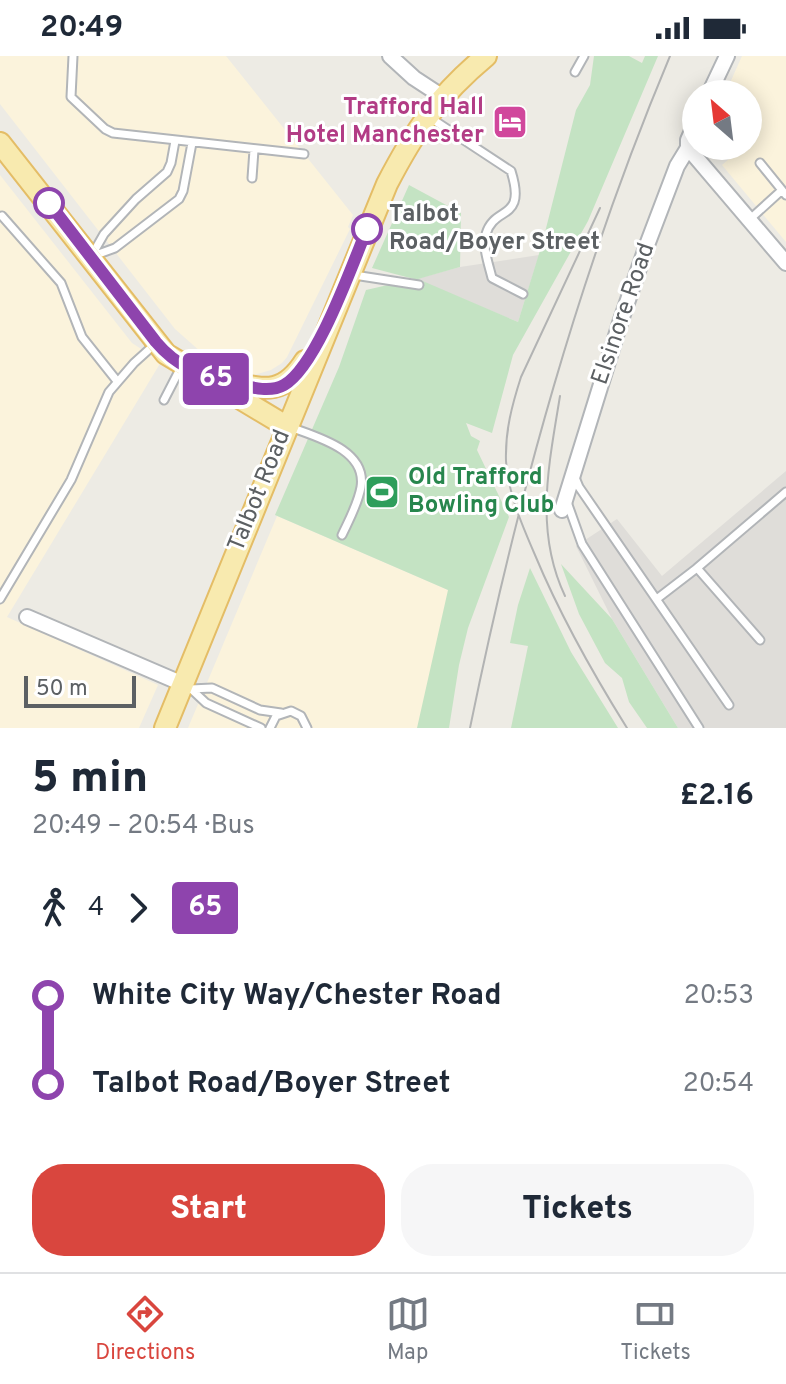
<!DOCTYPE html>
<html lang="en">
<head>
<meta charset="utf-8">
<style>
  body { margin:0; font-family:Overpass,sans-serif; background:#f6f6f7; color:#1f2937; height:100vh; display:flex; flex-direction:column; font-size:30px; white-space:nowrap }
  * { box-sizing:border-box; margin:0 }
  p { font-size:26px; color:#747a83 }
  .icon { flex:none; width:44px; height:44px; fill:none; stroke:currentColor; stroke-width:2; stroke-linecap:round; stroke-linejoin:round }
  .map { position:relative; height:672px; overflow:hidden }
  .side { display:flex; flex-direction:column; background:#fff; flex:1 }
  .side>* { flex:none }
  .badge { padding:0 16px; border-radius:6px; font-size:28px; line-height:52px }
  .needle { width:52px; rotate:332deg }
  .controls { position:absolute; left:682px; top:24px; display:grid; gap:16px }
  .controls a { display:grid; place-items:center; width:80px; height:80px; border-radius:50%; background:#fff; box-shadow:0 4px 20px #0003; font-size:40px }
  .scale { position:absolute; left:24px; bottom:20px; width:112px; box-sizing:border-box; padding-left:8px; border:4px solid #5c6063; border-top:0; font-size:22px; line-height:28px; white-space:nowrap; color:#5c6063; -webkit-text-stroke:6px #fff; paint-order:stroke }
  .map>.badge { position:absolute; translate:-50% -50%; box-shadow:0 0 0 4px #fff }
  .legs { display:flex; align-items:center; gap:12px; height:88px; padding:0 32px; font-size:26px }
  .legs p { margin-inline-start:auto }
  .overview { display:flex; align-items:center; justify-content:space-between; height:136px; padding:0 32px }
  h1 { font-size:44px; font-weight:800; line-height:60px }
  .cta { display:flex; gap:16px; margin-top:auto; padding:16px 32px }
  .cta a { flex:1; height:92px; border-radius:32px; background:#d9463e; color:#fff; font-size:32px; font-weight:800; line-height:92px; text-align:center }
  .cta a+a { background:#f6f6f7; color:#1f2937 }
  ul { padding:0 32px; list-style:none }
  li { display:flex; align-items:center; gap:28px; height:88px; font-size:30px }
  li i { display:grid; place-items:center; width:12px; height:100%; margin:0 10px; background:currentColor }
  li i::after { content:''; width:20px; height:20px; margin:-10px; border:6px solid; border-radius:50%; background:#fff }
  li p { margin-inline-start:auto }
  li:first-child i { background:linear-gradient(#0000 50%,currentColor 0) }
  li:last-child i { background:linear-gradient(currentColor 50%,#0000 0) }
  .status { display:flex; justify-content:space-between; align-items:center; height:56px; padding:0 40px; background:#fff; direction:ltr }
  .status svg { height:22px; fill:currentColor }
  .tabs { display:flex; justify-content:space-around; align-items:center; height:112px; border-top:2px solid #e0e1e3; background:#fff; font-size:22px; color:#747a83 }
  .tabs a { display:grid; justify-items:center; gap:4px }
  .tabs .selected { color:#d9463e }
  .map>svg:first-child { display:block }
  .commercial { fill:#fbf3dc }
  .industrial { fill:#dfddd9 }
  .green { fill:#c4e3c3 }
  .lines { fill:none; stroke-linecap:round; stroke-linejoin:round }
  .lane-casing { stroke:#b2b5b8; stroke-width:11 }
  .street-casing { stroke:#b2b5b8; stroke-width:18 }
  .primary-casing { stroke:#e4bd66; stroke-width:24 }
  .lane { stroke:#fff; stroke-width:7 }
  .street { stroke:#fff; stroke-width:14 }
  .primary { stroke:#f8eaaf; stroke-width:20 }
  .tram { stroke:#b2b3b3; stroke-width:2 }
  .line-1-casing { stroke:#fff; stroke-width:18 }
  .line-1 { stroke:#8e44ad; stroke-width:12 }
  .stop-1-dot { fill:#fff; stroke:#8e44ad; stroke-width:4 }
  .labels { text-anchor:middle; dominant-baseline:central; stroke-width:6; stroke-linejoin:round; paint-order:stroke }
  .hotel-label { font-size:24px; font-weight:bold; fill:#b23c85; stroke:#fff; text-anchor:end }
  .stop-label { font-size:24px; font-weight:bold; fill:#5c6063; stroke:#fff; text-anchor:start }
  .street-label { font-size:24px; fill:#5c6063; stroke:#fff }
  .leisure-label { font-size:24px; font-weight:bold; fill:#27864d; stroke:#fff; text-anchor:start }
</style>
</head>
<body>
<div class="status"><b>20:49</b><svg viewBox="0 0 49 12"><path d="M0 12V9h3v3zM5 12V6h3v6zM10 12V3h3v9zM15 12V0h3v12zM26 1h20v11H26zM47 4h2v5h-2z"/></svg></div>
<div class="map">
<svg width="786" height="672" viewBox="0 0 786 672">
  <rect width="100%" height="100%" fill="#edebe4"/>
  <path class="commercial" d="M0 0H226L353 159 348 171 350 173 287 301 282 307 271 314 254 319 217 305 201 296 175 273 0 48Z
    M742 0H786V186L722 109 744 90H748L759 78 748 65V38H725Z
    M0 119 132 287 161 306 7 561 158 629 139 672H0Z
    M277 460 455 537 426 672H188Z"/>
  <path class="industrial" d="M539 199 518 266 416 223 460 211Z
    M786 415V672H678L612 563 576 490 617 463 662 520Z"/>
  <path class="green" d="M594 0H629L642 7 645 0H658L588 165 513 299 492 377 466 367 471 380 480 385 477 394 509 461 468 572 459 609 449 672H417L448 534 275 459 339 311 366 234 414 223 372 212 409 129 461 157 460 211 418 223 518 266 542 188 576 54 590 29Z
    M561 508 612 563 678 672H647L629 646 622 622 605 607 579 558Z
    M530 512 571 596 618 672H511L528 590 510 587 518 549Z"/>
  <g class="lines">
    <g class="lane-casing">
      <path id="lane" d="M73 0 71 41 105 73 113 77 304 98
        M575 16 584 0
        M429 61 511 115C527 166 494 149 486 178 482 191 489 209 492 222L523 238
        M760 107 786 139
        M252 122 254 94
        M2 160 61 227 82 281 117 325
        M749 164 782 134
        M92 199 104 178 136 143 167 116 171 107 175 85
        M93 200 115 192 179 143 183 135 192 87
        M354 219 419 229
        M164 344 181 311
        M290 371C317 381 367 394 361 431 358 448 349 464 342 479
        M574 419 579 431 729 649
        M567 446 582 488 699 672
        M697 512 760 584
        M658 542 697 512 786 436
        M0 543 71 424 109 336 134 307 155 288
        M190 632 206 647 261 672
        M191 633 212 632 260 654 281 657
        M270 672 276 660 291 655 301 660 307 672"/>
    </g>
    <g class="street-casing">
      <path id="street" d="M390 0 414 22 443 41
        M709 38 727 0
        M688 92 786 207
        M562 454 620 267 647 189 677 110 688 92V84L696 66
        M27 561 183 628"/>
    </g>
    <g class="primary-casing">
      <path id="primary" d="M0 87 166 298 286 370
        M226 325C263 333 282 341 305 305
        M165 672 387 128C415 74 439 39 486 0"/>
    </g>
    <use href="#lane" class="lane"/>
    <use href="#street" class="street"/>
    <use href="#primary" class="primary"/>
    <path class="tram" d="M600 152 521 321C512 349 505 375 506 405 508 437 522 469 535 499 560 559 592 616 627 672
      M560 340C549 408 534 475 565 540
      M470 672C517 442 579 217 670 0"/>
  </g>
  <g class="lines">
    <g class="line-1-casing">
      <path id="line-1" d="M49 147 156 286C176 310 201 320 230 326 247 330 268 338 284 329 317 310 352 209 367 173"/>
    </g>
    <use href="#line-1" class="line-1"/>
  </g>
  <defs>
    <g id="hotel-square" transform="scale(1.8)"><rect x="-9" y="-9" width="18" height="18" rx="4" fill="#d1479c" stroke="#fff"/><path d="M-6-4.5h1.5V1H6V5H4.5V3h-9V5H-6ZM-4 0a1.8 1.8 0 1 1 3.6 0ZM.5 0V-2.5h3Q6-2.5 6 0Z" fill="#fff"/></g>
    <g id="stadium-square" transform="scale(1.8)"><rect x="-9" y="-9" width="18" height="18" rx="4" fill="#2e9e5b" stroke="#fff"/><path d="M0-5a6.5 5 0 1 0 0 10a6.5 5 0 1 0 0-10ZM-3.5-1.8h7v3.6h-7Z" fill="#fff"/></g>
  </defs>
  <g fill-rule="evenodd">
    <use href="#hotel-square" x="510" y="66"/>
    <use href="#stadium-square" x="382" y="436"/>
  </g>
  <g class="stop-1-dot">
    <circle cx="49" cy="147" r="14"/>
    <circle cx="367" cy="173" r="14"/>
  </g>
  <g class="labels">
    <g class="hotel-label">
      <text x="484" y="52">Trafford Hall<tspan x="484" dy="28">Hotel Manchester</tspan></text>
    </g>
    <g class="stop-label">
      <text x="389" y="159">Talbot<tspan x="389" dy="28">Road/Boyer Street</tspan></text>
    </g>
    <g class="street-label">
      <text transform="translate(624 258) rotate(-71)">Elsinore Road</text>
      <text transform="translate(260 435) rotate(-68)">Talbot Road</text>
    </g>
    <g class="leisure-label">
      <text x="408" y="422">Old Trafford<tspan x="408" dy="28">Bowling Club</tspan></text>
    </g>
  </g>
</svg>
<div class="controls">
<a><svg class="needle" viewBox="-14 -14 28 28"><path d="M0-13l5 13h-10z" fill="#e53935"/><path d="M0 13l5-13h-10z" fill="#747a83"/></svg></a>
</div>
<div class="scale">50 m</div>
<b class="badge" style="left:216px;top:323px;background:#8e44ad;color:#fff">65</b>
</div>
<section class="side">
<div class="overview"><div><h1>5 min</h1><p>20:49 – 20:54 · Bus</p></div><b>£2.16</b></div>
<div class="legs"><svg class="icon" aria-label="walk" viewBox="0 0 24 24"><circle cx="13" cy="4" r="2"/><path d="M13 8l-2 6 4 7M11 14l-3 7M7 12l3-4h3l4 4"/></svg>4<svg class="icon" aria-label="forward" viewBox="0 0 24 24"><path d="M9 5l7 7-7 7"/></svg><b class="badge" style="background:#8e44ad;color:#fff">65</b></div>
<ul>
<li><i style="color:#8e44ad"></i><b>White City Way/Chester Road</b><p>20:53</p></li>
<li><i style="color:#8e44ad"></i><b>Talbot Road/Boyer Street</b><p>20:54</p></li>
</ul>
<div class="cta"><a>Start</a><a>Tickets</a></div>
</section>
<nav class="tabs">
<a class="selected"><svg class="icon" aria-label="directions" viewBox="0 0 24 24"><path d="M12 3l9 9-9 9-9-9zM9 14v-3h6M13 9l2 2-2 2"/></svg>Directions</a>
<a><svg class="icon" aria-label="map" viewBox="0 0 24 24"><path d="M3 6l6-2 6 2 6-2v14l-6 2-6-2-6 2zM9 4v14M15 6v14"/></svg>Map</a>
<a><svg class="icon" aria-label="tickets" viewBox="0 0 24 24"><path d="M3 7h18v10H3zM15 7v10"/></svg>Tickets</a>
</nav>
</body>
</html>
